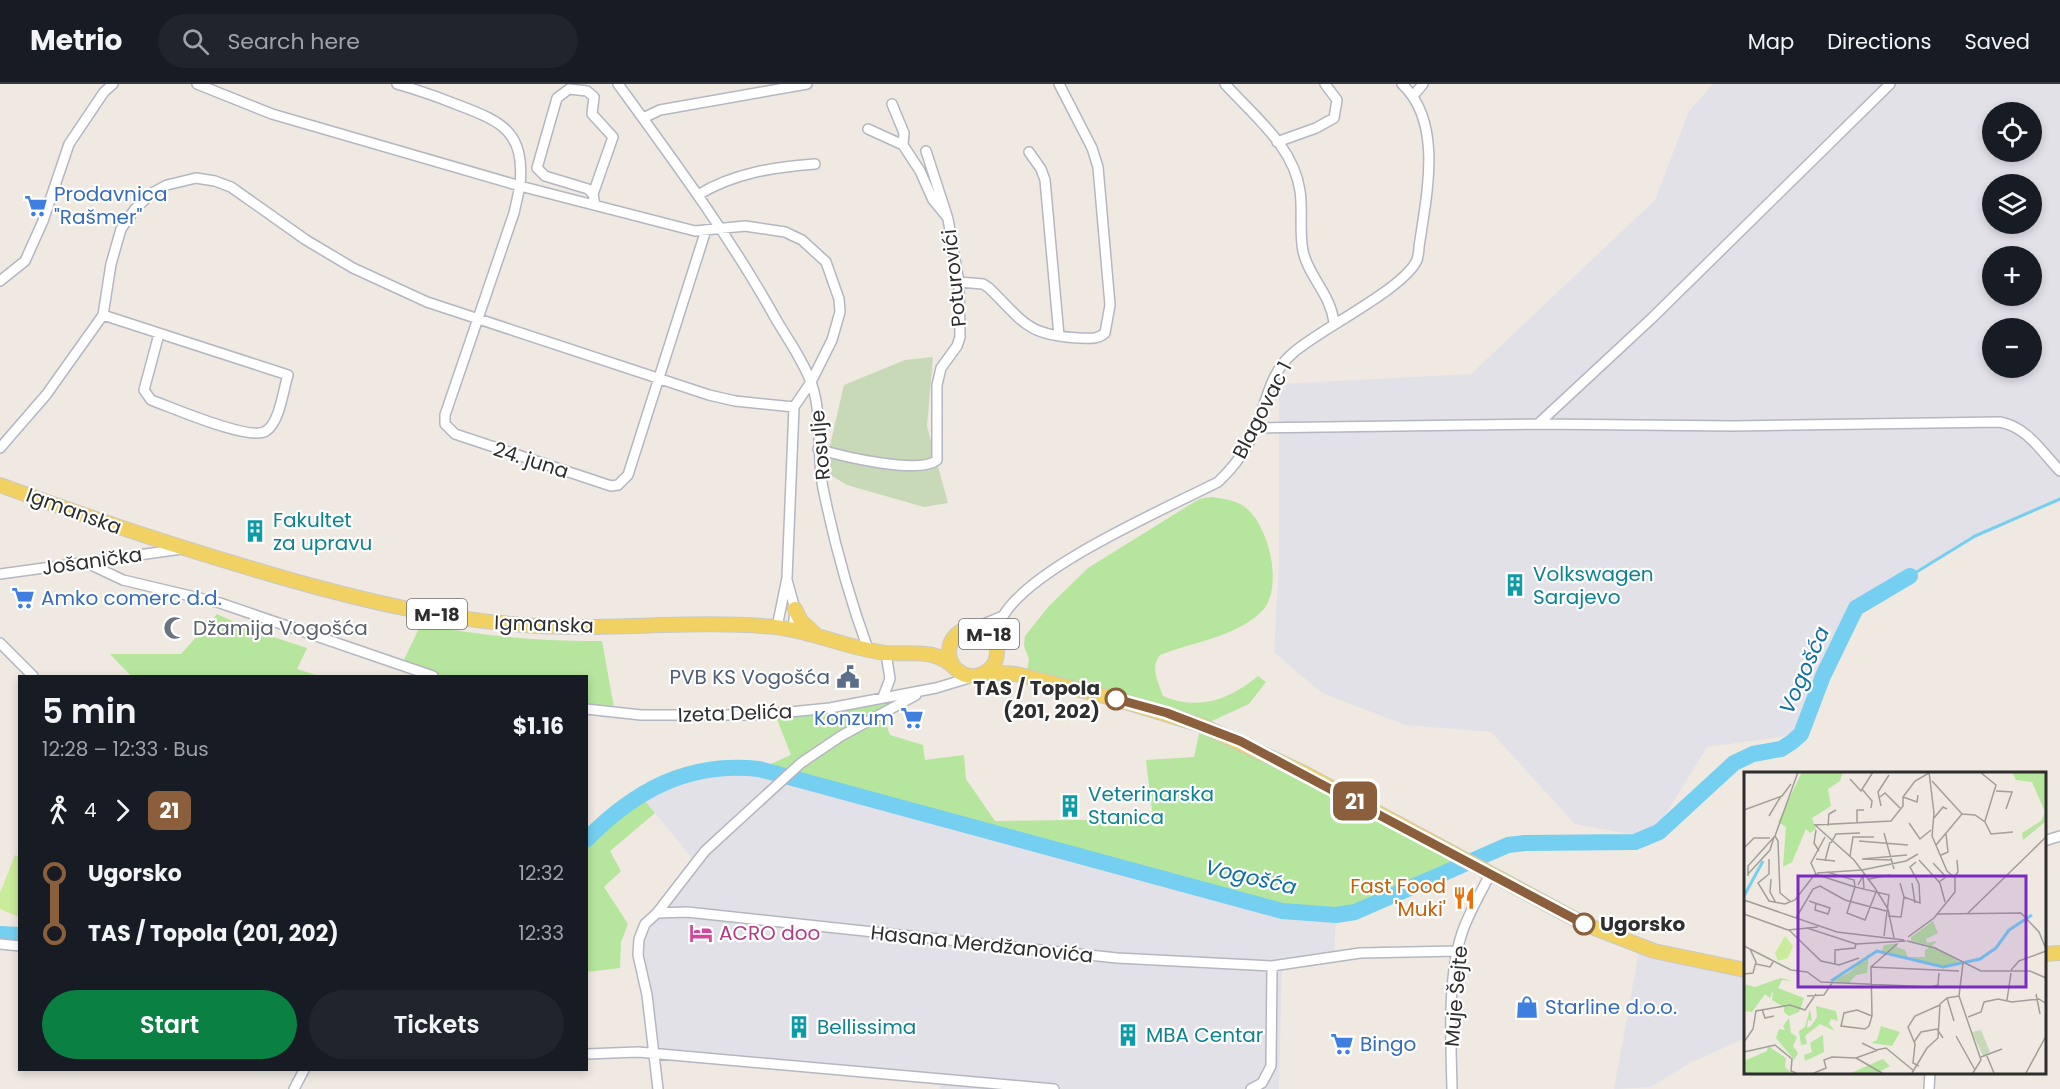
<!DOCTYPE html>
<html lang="en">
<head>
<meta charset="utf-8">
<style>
  body { margin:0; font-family:Poppins,sans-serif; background:#20242c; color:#f1f3f6; height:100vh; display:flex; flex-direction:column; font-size:22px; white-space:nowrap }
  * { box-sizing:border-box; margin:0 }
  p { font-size:20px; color:#9ea1a6 }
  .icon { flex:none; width:33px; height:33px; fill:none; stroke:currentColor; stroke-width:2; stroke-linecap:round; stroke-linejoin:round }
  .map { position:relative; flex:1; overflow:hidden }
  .details { position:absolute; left:18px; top:591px; width:570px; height:396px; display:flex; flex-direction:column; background:#171b24; border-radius:0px; box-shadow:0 3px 9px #0003 }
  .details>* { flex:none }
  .badge { padding:0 12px; border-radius:9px; font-size:21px; line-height:39px }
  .controls { position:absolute; left:1982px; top:18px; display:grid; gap:12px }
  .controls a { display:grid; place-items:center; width:60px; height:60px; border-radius:50%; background:#171b24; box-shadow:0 3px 9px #0003; font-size:30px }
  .map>.badge { position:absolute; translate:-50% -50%; box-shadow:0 0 0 3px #fff }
  .legs { display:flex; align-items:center; gap:9px; height:66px; padding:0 24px; font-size:20px }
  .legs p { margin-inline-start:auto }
  .headline { display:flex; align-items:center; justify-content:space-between; height:102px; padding:0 24px }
  h1 { font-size:33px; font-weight:600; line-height:45px }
  .action { display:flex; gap:12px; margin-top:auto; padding:12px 24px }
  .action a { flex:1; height:69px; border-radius:36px; background:#0b8043; color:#fff; font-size:24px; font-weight:600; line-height:69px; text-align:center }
  .action a+a { background:#20242c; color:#f1f3f6 }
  ul { padding:0 24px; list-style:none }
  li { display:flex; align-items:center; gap:21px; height:60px; font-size:22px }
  li i { display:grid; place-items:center; width:9px; height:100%; margin:0 8px; background:currentColor }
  li i::after { content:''; width:15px; height:15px; margin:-8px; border:4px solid; border-radius:50%; background:#171b24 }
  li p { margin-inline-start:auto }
  li:first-child i { background:linear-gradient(#0000 50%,currentColor 0) }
  li:last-child i { background:linear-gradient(currentColor 50%,#0000 0) }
  header { display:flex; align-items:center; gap:36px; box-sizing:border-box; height:84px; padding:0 30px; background:#171b24; border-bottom:2px solid #363941 }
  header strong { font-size:28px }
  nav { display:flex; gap:33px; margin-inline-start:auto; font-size:21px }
  .search { width:420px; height:54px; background:#20242c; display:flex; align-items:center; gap:15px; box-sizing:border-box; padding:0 21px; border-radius:33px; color:#9ea1a6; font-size:22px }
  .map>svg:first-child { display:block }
  .industrial { fill:#e3e1e8; fill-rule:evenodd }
  .green { fill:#b6e59e }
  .cemetery { fill:#c8d9b8 }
  .pitch { fill:#c9ec9a }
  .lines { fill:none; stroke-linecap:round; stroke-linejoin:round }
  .stream { stroke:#75cff0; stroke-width:3 }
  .river { stroke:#75cff0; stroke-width:16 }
  .minor-casing { stroke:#b4b7c1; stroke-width:12 }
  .primary-casing { stroke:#c9c9c9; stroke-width:16 }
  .minor { stroke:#fff; stroke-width:9 }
  .primary { stroke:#f2d163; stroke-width:14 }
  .line-1-casing { stroke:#fff; stroke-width:14 }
  .line-1 { stroke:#8b5e3c; stroke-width:9 }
  .stop-1-dot { fill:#fff; stroke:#8b5e3c; stroke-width:3 }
  .labels { text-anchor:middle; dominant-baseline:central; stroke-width:4.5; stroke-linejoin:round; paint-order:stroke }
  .shield { fill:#fff; stroke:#6d6d6d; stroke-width:1.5 }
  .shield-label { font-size:18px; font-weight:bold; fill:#2e2e2e }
  .shop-label { font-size:20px; fill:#366cbe; stroke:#fff; text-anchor:start }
  .street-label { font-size:20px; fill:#2e2e2e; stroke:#fff }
  .culture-label { font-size:20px; fill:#0d838f; stroke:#fff; text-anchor:start }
  .worship-label { font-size:20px; fill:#5b616d; stroke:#fff; text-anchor:start }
  .service-label { font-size:20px; fill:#4e5e75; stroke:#fff; text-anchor:end }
  .stop-label { font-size:20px; font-weight:bold; fill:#2e2e2e; stroke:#fff; text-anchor:end }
  .food-label { font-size:20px; fill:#c56008; stroke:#fff; text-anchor:end }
  .hotel-label { font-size:20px; fill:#b23c85; stroke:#fff; text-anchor:start }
  .water-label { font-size:21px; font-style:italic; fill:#0d6fa3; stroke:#fff }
  .inset-river { fill:none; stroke:#75cff0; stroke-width:3 }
  .inset-road { fill:none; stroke:#a29e99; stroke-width:1.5 }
  .view { fill:#7b2cbf; fill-opacity:0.15; stroke:#7b2cbf; stroke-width:3 }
  .inset-edge { fill:none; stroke:#2e2e2e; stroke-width:3 }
</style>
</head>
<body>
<header>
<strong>Metrio</strong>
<div class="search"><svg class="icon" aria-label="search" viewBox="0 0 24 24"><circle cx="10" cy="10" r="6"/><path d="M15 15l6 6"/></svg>Search here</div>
<nav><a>Map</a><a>Directions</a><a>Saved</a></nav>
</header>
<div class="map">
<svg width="2060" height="1005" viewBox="0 0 2060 1005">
  <rect width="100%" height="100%" fill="#efe9e1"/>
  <path class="industrial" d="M1713 0H2060V413L1975 452 1856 524 1801 650 1707 663 1651 754 1575 740 1491 648 1405 641 1322 609 1274 568 1279 479V300L1471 290 1655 116 1689 27ZM1992 28H2031V68H1992ZM1992 100H2031V140H1992ZM1992 172H2031V212H1992ZM1992 244H2031V284H1992Z
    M742 683 759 685 1282 827 1336 831 1334 873 1282 881 1279 1005H940L941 996 655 971 639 855 696 779 641 712 674 695 698 687Z
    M1640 862 1745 886V954L1690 979 1651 1003 1614 1005Z"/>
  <path class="green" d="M1211 413C1221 414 1233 416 1242 421 1269 437 1285 506 1261 528 1235 553 1193 558 1160 571 1150 584 1158 597 1163 612 1200 627 1228 616 1258 592L1266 598 1249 620 1203 641 1466 778 1355 828 1336 831 1282 827 759 685 791 671 775 630 918 608 882 629 890 651 923 661 925 676 964 671 966 695 995 737 1153 735 1146 676 1194 673 1201 641 1026 593 1029 575 1024 562 1025 552 1049 522 1088 484 1199 415Z
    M217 530 252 546 307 564 297 585 319 592H131L110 570H181Z
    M421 540C480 552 542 558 602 557L615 629 587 625 586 592H442L402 580Z
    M641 712 655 729 610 767 621 787 604 803 628 840 621 858 620 884 587 888V756L612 730Z"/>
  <path class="cemetery" d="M933 273 927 342 948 419 924 423 847 401 824 387 844 301 905 276Z"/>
  <path class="pitch" d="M15 771 19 773V833L0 825V809Z"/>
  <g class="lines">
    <path class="stream" d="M1910 492 1975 452 2060 415"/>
    <path class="river" d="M586 756C634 707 688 677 759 685L1282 827 1336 831 1355 828 1508 761 1525 759 1635 758 1659 748 1734 679 1753 670 1781 665 1792 658 1801 650 1823 592 1856 524 1910 492
      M0 850 20 851"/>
    <g class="minor-casing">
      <path id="minor" d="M197 0 272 30 520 102 514 129 445 331V340L455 350 611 402 618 401 628 391 706 146
        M397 0C418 6 438 13 458 21 503 38 525 48 520 102L695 147 745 142 785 148 802 156 826 178 839 215 840 228 832 256 811 298 794 323 787 494 777 543
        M618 0C674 77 731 154 777 237 789 257 804 278 812 301 823 334 816 369 823 404 834 458 849 513 868 565
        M1225 0C1254 32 1294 63 1300 107 1303 127 1299 148 1303 167 1308 192 1330 209 1334 238
        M1413 12 1423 0
        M892 20 904 49 903 61
        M643 34 660 26 807 0
        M868 45 903 61 920 87 933 116 947 133
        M1277 58 1316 44 1334 34 1337 16 1325 0
        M1029 68 1041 85 1045 96 1059 252
        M593 110 588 105 545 92 537 84 557 14 569 5 587 7 594 13 592 30 613 53 593 110 595 121
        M698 111C733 89 775 83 815 80
        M0 197 25 177 43 137 69 60 104 8 113 0
        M959 198 983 200 989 204C1024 238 1026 251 1079 254 1089 254 1097 256 1105 249L1110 221 1098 83 1092 64 1059 0
        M103 231 288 291C283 306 280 338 266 347 250 358 171 323 151 316L144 306 159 250
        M1538 340 1651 235 1890 0
        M1256 344 1538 340 1734 342 2000 338C2027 343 2041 367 2060 387
        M0 364 46 311 103 231 111 180 121 145 135 125 152 109 167 101 196 94 215 97 231 103 306 156 353 184 427 218 709 311 735 317 794 323
        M818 365C841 372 919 391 937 376V301L941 284 957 262 960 253 959 198 948 135 926 67
        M85 478 123 496 220 519 433 592
        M0 490 182 465
        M787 496 795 525 793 546
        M974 544 1003 532
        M0 559 33 592
        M995 559C996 550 998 540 1003 532 1033 482 1163 426 1218 398 1235 382 1248 364 1257 342 1266 317 1271 287 1293 269 1320 245 1404 205 1417 176 1418 172 1419 167 1419 163 1426 113 1444 39 1402 0
        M883 613 890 595 886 569
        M586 625 641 631H759L830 624 936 604 979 591
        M2044 757 2060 752
        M657 829 705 767 801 679 841 652 916 611
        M0 860 20 862
        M586 970 638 968 1054 1005
        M294 1005 304 986
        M658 1005 647 911 638 871 639 855 645 840 657 829 687 828 1117 874 1272 882 1360 869 1458 867
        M1251 1005 1262 999 1271 982 1272 882
        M1452 1005C1451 958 1447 894 1462 849 1469 828 1481 809 1490 790
        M1929 1005 1930 988"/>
    </g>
    <g class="primary-casing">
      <path id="primary" d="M0 401C84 432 168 460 253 485 360 517 466 543 578 543 644 543 709 537 775 543 813 547 849 565 886 569 913 571 933 563 955 584
        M795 525 801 537 815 550
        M949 568a24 24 0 1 1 48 0a24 24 0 1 1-48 0Z
        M986 588 1016 590 1116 615 1201 641 1306 690 1584 840 1654 867 1745 886
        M2044 870 2060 869"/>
    </g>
    <use href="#minor" class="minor"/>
    <use href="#primary" class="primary"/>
  </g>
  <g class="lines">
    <g class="line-1-casing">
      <path id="line-1" d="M1116 615 1167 629 1240 657 1584 840"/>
    </g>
    <use href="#line-1" class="line-1"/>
  </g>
  <defs>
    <g id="supermarket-bare" transform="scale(1.8)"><path d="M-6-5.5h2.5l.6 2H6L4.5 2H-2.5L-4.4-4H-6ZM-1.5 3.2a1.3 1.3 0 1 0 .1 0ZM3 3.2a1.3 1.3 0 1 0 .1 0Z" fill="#3f7fe0" stroke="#fff" stroke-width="2.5" paint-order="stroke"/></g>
    <g id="building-bare" transform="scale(1.8)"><path d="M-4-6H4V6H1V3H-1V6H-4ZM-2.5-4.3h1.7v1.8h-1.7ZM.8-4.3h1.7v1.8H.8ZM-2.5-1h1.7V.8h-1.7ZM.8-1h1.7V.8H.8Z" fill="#0f9aa8" stroke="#fff" stroke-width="2.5" paint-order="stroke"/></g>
    <g id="mosque-bare" transform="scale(1.8)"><path d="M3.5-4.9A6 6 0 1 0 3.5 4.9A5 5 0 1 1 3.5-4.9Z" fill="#6b7280" stroke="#fff" stroke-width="2.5" paint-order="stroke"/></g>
    <g id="civic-bare" transform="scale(1.8)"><path d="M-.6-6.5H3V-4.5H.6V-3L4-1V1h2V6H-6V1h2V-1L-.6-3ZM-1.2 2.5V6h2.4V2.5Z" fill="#5c6f8a" stroke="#fff" stroke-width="2.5" paint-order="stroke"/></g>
    <g id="restaurant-bare" transform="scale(1.8)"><path d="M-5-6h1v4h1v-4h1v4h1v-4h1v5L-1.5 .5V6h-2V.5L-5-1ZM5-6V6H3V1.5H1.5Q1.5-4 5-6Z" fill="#e8710a" stroke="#fff" stroke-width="2.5" paint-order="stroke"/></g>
    <g id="hotel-bare" transform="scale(1.8)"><path d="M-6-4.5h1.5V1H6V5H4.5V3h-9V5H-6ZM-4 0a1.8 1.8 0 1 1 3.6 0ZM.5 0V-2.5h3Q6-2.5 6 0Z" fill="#d1479c" stroke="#fff" stroke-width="2.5" paint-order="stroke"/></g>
    <g id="shop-bare" transform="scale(1.8)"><path d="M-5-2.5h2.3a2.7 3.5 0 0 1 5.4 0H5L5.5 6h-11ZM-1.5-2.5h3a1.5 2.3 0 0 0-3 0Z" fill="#3f7fe0" stroke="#fff" stroke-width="2.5" paint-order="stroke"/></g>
  </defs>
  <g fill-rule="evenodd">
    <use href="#supermarket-bare" x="36" y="122"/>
    <use href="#building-bare" x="255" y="447"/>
    <use href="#building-bare" x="1515" y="501"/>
    <use href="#supermarket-bare" x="23" y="514"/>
    <use href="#mosque-bare" x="175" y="544"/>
    <use href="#civic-bare" x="848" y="593"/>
    <use href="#supermarket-bare" x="912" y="634"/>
    <use href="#building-bare" x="1070" y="722"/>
    <use href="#restaurant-bare" x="1464" y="814"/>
    <use href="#hotel-bare" x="701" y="849"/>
    <use href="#shop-bare" x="1527" y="923"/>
    <use href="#building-bare" x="799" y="943"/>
    <use href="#building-bare" x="1128" y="951"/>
    <use href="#supermarket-bare" x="1342" y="960"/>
  </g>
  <g class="stop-1-dot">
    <circle cx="1116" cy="615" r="10"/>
    <circle cx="1584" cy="840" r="10"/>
  </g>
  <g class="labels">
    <g class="shield">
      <rect x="407" y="515" width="60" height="30" rx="4.5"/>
      <rect x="959" y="535" width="60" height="30" rx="4.5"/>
    </g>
    <g class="shield-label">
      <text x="437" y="530">M-18</text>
      <text x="989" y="550">M-18</text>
    </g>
    <g class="shop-label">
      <text x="54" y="110">Prodavnica<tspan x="54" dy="23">"Rašmer"</tspan></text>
      <text x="41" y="514">Amko comerc d.d.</text>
      <text x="894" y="634" text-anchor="end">Konzum</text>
      <text x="1545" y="923">Starline d.o.o.</text>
      <text x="1360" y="960">Bingo</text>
    </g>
    <g class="street-label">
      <text transform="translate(954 194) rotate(-96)">Poturovići</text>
      <text transform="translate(1262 326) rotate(-63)">Blagovac 1</text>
      <text transform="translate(820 361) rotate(-95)">Rosulje</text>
      <text transform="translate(531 376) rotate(18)">24. juna</text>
      <text transform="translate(74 427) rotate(20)">Igmanska</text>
      <text transform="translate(92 477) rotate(-8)">Jošanička</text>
      <text transform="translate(544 540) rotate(2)">Igmanska</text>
      <text transform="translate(735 629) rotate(-2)">Izeta Delića</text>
      <text transform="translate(982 860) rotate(6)">Hasana Merdžanovića</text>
      <text transform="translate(1456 912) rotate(-85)">Muje Šejte</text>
    </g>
    <g class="culture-label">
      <text x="273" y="436">Fakultet<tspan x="273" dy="23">za upravu</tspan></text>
      <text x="1533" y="490">Volkswagen<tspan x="1533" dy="23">Sarajevo</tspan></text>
      <text x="1088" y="710">Veterinarska<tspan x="1088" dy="23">Stanica</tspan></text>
      <text x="817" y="943">Bellissima</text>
      <text x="1146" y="951">MBA Centar</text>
    </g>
    <g class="worship-label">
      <text x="193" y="544">Džamija Vogošća</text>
    </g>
    <g class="service-label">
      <text x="830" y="593">PVB KS Vogošća</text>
    </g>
    <g class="stop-label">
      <text x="1100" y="604">TAS / Topola<tspan x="1100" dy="23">(201, 202)</tspan></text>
      <text x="1600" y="840" text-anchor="start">Ugorsko</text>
    </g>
    <g class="food-label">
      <text x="1446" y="802">Fast Food<tspan x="1446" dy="23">'Muki'</tspan></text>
    </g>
    <g class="hotel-label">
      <text x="719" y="849">ACRO doo</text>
    </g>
    <g class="water-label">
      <text transform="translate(1804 586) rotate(-66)">Vogošća</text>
      <text transform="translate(1251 793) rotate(13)">Vogošća</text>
    </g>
  </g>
  <g transform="translate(1744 688)">
    <rect width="302" height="302" fill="#efe9e1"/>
    <path d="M58 0H99L96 9 84 17 87 34 68 46 72 57 66 61 62 57 48 90 39 95 42 55 34 50ZM268 0H301V50L279 68 278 61 297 49 301 40 288 10 272 8ZM189 149 194 161 182 167 183 171 193 169 188 174 216 190 199 195 138 179 140 173 155 171 152 175 161 178 164 185H181V178L187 174 167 169V165ZM125 182 123 201 112 203 105 211 88 209 106 200ZM37 206 48 209 38 208 34 216 60 226 55 240 45 244 40 240V235L28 228 29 218 26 226 21 222 8 240 0 239V212L11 215ZM72 234 92 239 94 249 87 247 85 252 91 259 76 252 61 264 63 272 57 273 55 259 61 255 66 237 68 249 64 248 63 256 67 254 73 245ZM45 246 47 261 53 265 49 274 54 281 50 288 32 266 35 257 41 258 39 254ZM137 254 156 260 148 274 127 271 133 268ZM79 263 80 280 61 289 60 283 68 280 66 271ZM24 274 42 286 41 295 47 301H0V289L23 279ZM139 287 146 294 133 301H107Z" fill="#b6e59e"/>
    <path d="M237 258 246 280 239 284 228 260Z" fill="#c8d9b8"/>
    <path d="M41 164 49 174 44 186 34 189 31 181Z" fill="#c9ec9a"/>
    <path class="inset-river" d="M0 124 19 89M265 158 288 143M87 209 133 179 199 195 236 187 252 176 265 158"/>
    <path class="inset-road" d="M236 0 252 13 241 49M106 7 117 19 129 0M188 9 218 42M118 17 128 29 127 36M252 19 268 20 262 37M136 25 141 21 156 36M159 25 173 30 174 23M137 34 134 20 145 3M0 38 38 24 47 12M25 44 37 24M190 46 199 35 203 37M165 51 176 67 187 58M113 52V38H120M84 54 85 42 92 38M72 58 70 71 75 79M140 61 150 97M31 64 34 69 36 121 47 130M31 64 54 0M115 69 164 73M87 71 92 62 116 61M192 73 218 42 231 43 241 50 247 62 269 60M0 76 10 66H26M197 83 204 80 202 62M106 84 109 65H130M25 87V102L14 111 25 129 41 132 51 128 71 102M72 87 91 89M118 87 163 83M119 87 147 88M175 88 196 111 201 130M81 89 86 70M189 91 202 105 195 110M118 98 162 89 174 82M83 100 110 108 111 115 145 123 140 164M73 101 118 98M4 102 26 78 30 65M71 102 111 115 103 141 121 148 132 120M72 102 67 91 81 65M4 104V94L31 64M210 105 214 100 213 88M27 107 26 120 32 131M125 107 146 103M168 111 171 131M114 113 119 104 120 117M160 125 176 131 175 112 166 95 172 90M0 128 93 160 160 168M65 129 86 136 84 142 71 138 72 131M224 141 302 65M0 142 44 158 74 155M193 142 277 141 295 160 302 177M144 144 157 145 160 125 156 111M52 146 69 117 76 114 101 128 142 139M63 156 112 172 162 169M45 158 77 189 95 193 115 186M164 165 190 146 211 120V106L203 99 188 64 190 41 185 0M150 166 144 137 131 116 110 88 71 53 147 49 159 34V25L171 9 185 1M163 169 191 176 237 199H286L302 206M0 174 6 177 12 190 9 201 0 202M6 177 47 198 63 200 77 210 188 215 194 213 195 201M219 191 215 224 237 288 229 301M12 192 26 195 29 190M91 193V178L111 176 112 172M127 195 153 172M267 198 275 189 302 179M292 222 296 242M63 224 80 223 88 211M203 226 210 249M263 228 267 201M18 237 21 246 30 244M302 240V260M128 244 113 238 100 241 97 254 121 257 125 254 128 244 127 195 215 199M224 245 237 240 240 230 254 227 268 230 295 227 301 231M212 264 231 298M0 270 9 257 12 239 46 233 61 238 72 222M170 270 177 260 193 257 199 266M118 271 132 278 142 276 170 299M0 280 31 273 48 287 47 299 52 301M242 282 250 301M237 285 258 277M112 286 138 301M175 294 169 291 171 272 164 255 171 244 196 233M70 301 82 296 80 288 88 285 112 286 134 278M168 301 183 276 194 266 196 232 203 226 215 224M282 301 302 264"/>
    <path class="view" d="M54 104H282V215H54Z"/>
    <rect width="302" height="302" class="inset-edge"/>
  </g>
</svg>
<div class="controls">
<a><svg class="icon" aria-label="locate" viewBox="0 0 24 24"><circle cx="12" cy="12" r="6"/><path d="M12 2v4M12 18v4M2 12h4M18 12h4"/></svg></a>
<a><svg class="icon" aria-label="layers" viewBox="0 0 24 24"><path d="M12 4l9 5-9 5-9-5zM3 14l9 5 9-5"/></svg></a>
<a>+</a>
<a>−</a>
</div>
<b class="badge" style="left:1355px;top:717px;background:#8b5e3c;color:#fff">21</b>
<section class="details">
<div class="headline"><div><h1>5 min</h1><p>12:28 – 12:33 · Bus</p></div><b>$1.16</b></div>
<div class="legs"><svg class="icon" aria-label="walk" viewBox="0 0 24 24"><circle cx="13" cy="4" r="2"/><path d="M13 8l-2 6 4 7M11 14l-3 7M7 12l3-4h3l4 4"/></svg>4<svg class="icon" aria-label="forward" viewBox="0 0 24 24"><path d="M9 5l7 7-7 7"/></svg><b class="badge" style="background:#8b5e3c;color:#fff">21</b></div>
<ul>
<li><i style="color:#8b5e3c"></i><b>Ugorsko</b><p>12:32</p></li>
<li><i style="color:#8b5e3c"></i><b>TAS / Topola (201, 202)</b><p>12:33</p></li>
</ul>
<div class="action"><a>Start</a><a>Tickets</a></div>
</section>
</div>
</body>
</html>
